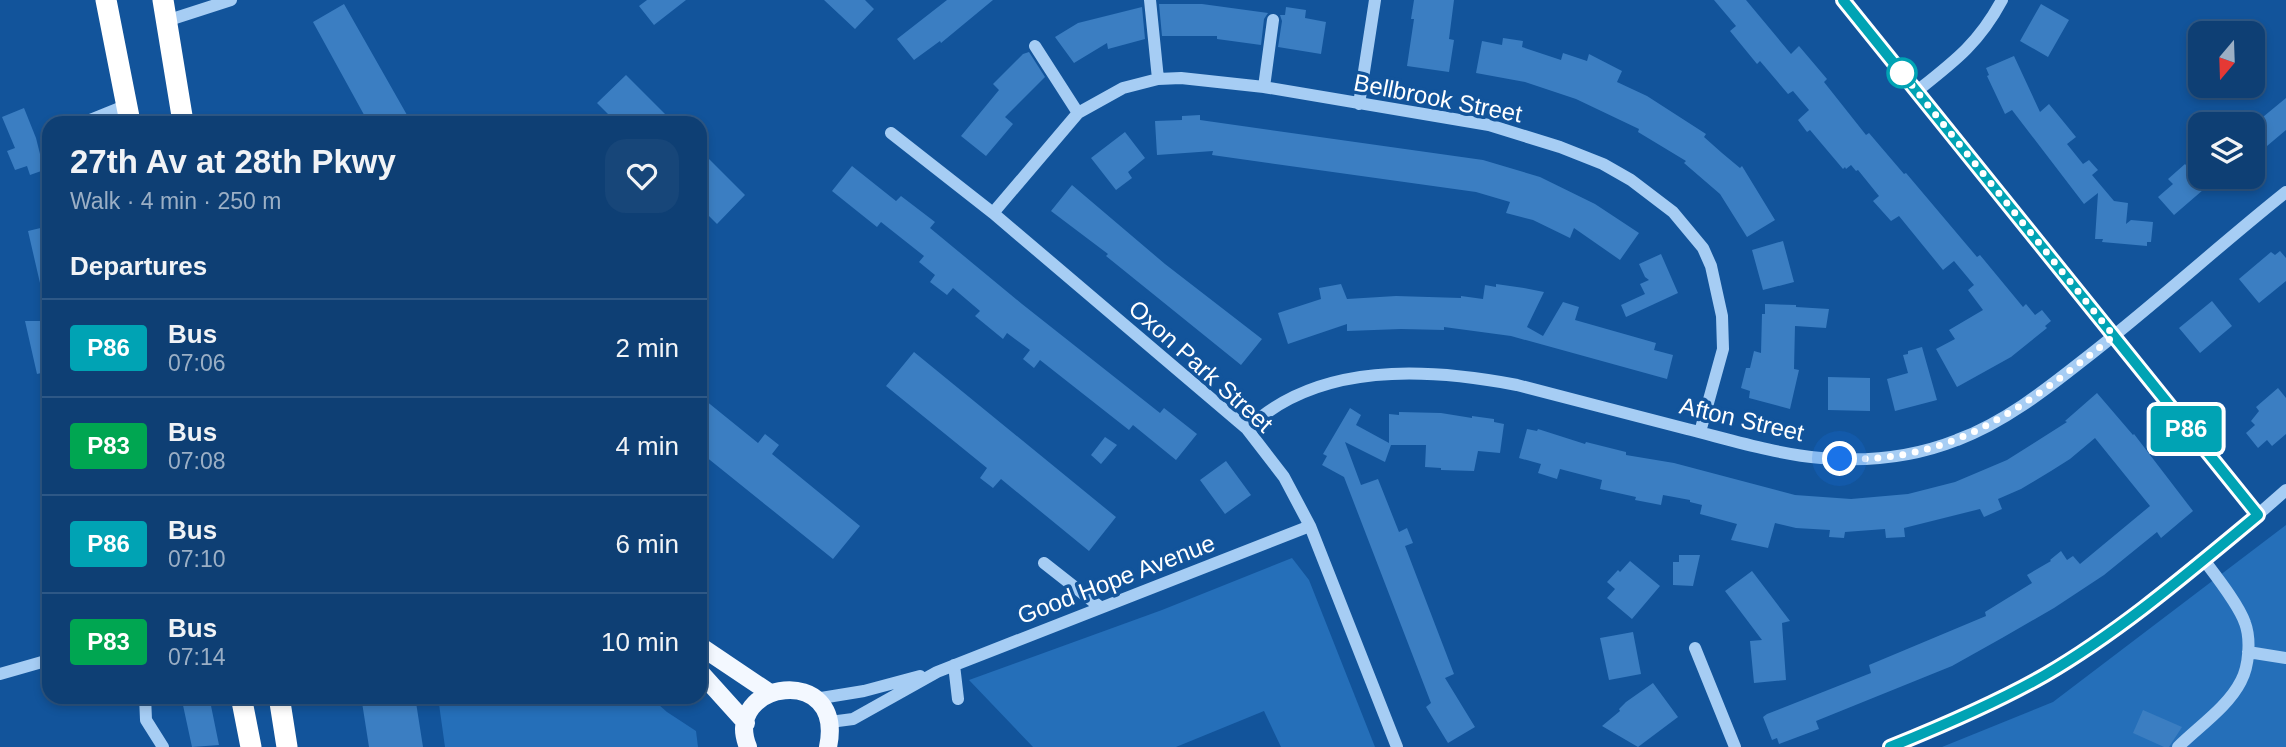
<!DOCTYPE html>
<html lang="en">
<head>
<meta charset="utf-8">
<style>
  body { margin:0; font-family:Helvetica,sans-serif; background:#174679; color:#f1f3f6; height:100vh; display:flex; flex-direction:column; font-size:26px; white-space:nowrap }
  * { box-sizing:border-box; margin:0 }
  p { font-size:23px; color:#9bafc5 }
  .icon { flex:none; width:38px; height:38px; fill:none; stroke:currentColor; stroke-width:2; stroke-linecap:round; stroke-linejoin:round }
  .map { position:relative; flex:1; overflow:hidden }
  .details { position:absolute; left:42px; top:116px; width:665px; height:588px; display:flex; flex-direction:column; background:#0e3f74; border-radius:21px; box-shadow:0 4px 10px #0003,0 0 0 2px #2e5886 }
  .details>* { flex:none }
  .badge { padding:0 14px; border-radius:5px; font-size:24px; line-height:46px }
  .needle { width:46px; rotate:199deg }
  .controls { position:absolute; left:2188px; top:21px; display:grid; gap:14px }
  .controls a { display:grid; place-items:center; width:77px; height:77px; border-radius:14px; background:#0e3f74; box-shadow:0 4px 10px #0003,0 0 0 2px #2e5886; font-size:35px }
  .you { position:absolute; width:35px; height:35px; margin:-18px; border:5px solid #fff; border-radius:50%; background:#1a73e8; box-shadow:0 0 0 10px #1a73e833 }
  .map>.badge { position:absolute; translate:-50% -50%; box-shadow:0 0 0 4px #fff }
  h2 { padding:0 28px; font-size:26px; line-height:63px }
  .round { display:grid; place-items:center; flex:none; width:74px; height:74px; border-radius:21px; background:#174679 }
  .overview { display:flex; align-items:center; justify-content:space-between; height:119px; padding:0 28px }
  h1 { font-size:33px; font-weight:700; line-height:52px }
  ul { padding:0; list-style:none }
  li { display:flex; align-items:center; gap:21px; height:98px; padding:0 28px; border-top:2px solid #2e5886 }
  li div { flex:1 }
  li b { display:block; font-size:26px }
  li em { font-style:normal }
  li .badge { min-width:77px; font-weight:700; text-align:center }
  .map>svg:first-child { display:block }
  .green { fill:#256fb9 }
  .building { fill:#3b7ec2 }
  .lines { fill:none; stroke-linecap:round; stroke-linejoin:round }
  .minor { stroke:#a6cdf4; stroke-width:12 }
  .major { stroke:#f3f8ff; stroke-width:18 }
  .highway { stroke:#fff; stroke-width:21 }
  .line-casing { stroke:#fff; stroke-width:16 }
  .line { stroke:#00a3b4; stroke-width:10 }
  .walk { stroke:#fff; stroke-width:7; stroke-dasharray:0 12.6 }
  .stop-dot { fill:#fff; stroke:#00a3b4; stroke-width:3.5 }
  .labels { text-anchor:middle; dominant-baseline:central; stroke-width:7; stroke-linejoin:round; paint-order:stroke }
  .street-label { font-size:24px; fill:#fff; stroke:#12549b }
</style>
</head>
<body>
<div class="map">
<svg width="2286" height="747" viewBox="0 0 2286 747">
  <rect width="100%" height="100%" fill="#12549b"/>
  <path class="green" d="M2286 525V747H1942L2053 702Z
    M1292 558 1309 580 1375 747H1281L1264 711 1176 747H1033L969 680 1162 610Z
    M438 697H650L667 712 696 731 698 747H445Z"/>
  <path class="building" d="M647 0H686L654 25 639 6Z
    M824 0H865L874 9 855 29Z
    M947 0H993L941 43 940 41 914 60 897 39Z
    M1414 0H1454L1449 39 1454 40 1449 72 1407 66 1414 19H1411Z
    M1714 0H1746L1791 54 1799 46 1827 79 1824 82 1866 135 1869 133 1904 174 1906 173 1977 257 1980 255 2023 307 2026 304 2035 315 2042 310 2051 321 2045 326 2047 328 2011 357 1957 387 1936 349 1955 339 1949 330 1983 310 1968 290 1974 285 1954 261 1943 270 1899 216 1891 221 1873 201 1879 196 1858 170 1856 171 1851 165 1846 169 1845 167 1843 169 1810 130 1807 132 1798 120 1809 110 1793 91 1788 94 1760 61 1757 64 1730 31 1736 26Z
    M344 4 411 122H368L313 22Z
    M1159 4H1202L1268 13 1264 19 1261 45 1217 39V36H1162Z
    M2041 4 2069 20 2048 57 2020 41Z
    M1142 7 1145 39 1108 49 1107 43 1074 63 1055 37 1078 23Z
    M1286 7 1306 10 1305 18 1326 22 1321 54 1278 47 1282 21 1280 15H1285Z
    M1503 38 1523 41 1522 47 1561 60 1563 53 1587 61 1589 54 1622 71 1617 82 1647 96 1706 134 1704 137 1722 153 1740 168 1742 166 1775 220 1747 237 1720 194 1684 163 1686 161 1638 132 1639 129 1576 99 1525 82 1476 73 1482 41 1502 45Z
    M1029 52 1045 77 1005 117 1013 124 986 156 961 136 999 90 993 84 1023 54Z
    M2014 56 2040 112 2049 104 2076 137 2067 144 2083 164 2089 160 2098 170 2092 175 2114 201 2128 203 2126 224 2131 220 2153 222 2151 242H2147V246L2102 242 2103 239H2095L2098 193 2084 204 2012 110 2005 114 1987 76 1989 75 1986 68Z
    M626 75 673 122H616L597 103Z
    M2286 98V130L2267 146 2252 126Z
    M24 108 36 138 44 170 30 175 27 166 15 170 7 151 15 148 2 117Z
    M1200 115V120L1483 160 1540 177 1595 204 1639 233 1620 260 1574 228 1570 238 1533 220 1506 213 1510 202 1476 192 1212 155 1213 151 1157 155 1155 121 1182 120V116Z
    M1125 132 1145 158 1128 172 1132 178 1116 190 1091 158Z
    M700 150 745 195 717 224 700 207Z
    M2200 162V177H2218L2174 215 2158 197 2173 184 2168 179 2185 164 2190 170Z
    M852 166 896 201 901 196 935 222 930 228 1022 304 1160 413 1164 408 1197 434 1176 460 1133 425 1129 430 1040 360 1034 368 1023 359 1030 350 1007 333 1003 339 975 316 980 311 953 288 947 295 930 282 935 275 919 262 924 256 881 222 877 227 832 191Z
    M1072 185 1165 264 1262 339 1241 365 1106 256 1108 254 1051 211Z
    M49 226V296H43L28 231Z
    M1783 241 1794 282 1763 290 1752 250Z
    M2280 251 2286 258V281L2259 303 2239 279 2271 252 2275 255Z
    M1661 254 1678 293 1626 317 1621 305 1645 294 1640 284 1649 280 1645 277 1639 264Z
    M1341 284 1347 299 1396 296 1461 298V296L1483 299 1485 285 1496 287V284L1524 288 1544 292 1527 327 1543 336 1563 302 1579 307 1575 320 1656 343 1654 350 1673 355 1667 379 1511 336 1444 327V330L1401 329 1347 331V324L1288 344 1278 313 1321 299 1319 288Z
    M2212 301 2232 326 2200 353 2179 328Z
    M1765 304 1796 305V307L1829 309 1826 328 1795 326 1794 369 1799 370 1790 409 1749 398 1750 391 1741 388 1746 368H1750L1754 351 1761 353 1762 314H1765Z
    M25 321H49V371L37 374Z
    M1922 347 1937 400 1895 411 1887 379 1908 373 1903 355 1908 354V351Z
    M914 352 1116 517 1089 551 1001 479 993 488 980 478 987 468 886 386Z
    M1828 377 1870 378V411L1828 410Z
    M2278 388 2286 398V434L2272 446 2267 440 2258 448 2246 433 2255 425 2251 421 2259 411 2256 407Z
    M2097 393 2133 435 2134 434 2193 511 2161 538 2157 532 2104 575 2054 608 2002 638 1952 666 1816 721 1819 729 1779 744 1777 738 1772 740 1763 717 1767 714 1871 673 1869 665 1986 616 1985 612 2032 583 2027 575 2051 561 2050 560 2061 551 2067 560 2073 556 2080 564 2150 506 2095 438 2070 459 2051 471 2021 489 1998 499 2002 509 1984 517 1980 509 1904 528 1905 537 1886 538 1885 529 1845 532 1844 538 1829 537 1830 530 1796 528 1775 523 1768 548 1731 540 1737 524 1700 514 1702 505 1690 502V500L1663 495 1661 505 1635 500 1636 497 1600 489 1602 480 1560 469 1557 479 1538 473 1541 464 1519 458 1527 429 1537 431 1538 429 1585 444 1586 442 1626 452V455L1674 463 1795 495 1851 499 1908 494 1955 482 2007 460 2067 422 2065 421Z
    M700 396 758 443 765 434 779 445 772 454 860 526 833 559 700 452Z
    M1350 408 1361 415 1356 425 1389 443V414L1399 415V412L1441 413 1472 418V416L1494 419V422L1504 424 1500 453 1478 451 1474 471 1441 470V468L1425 467 1426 445H1391L1385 462 1345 442 1361 485 1378 479 1399 532 1407 528 1413 543 1405 546 1454 674 1445 678 1475 727 1448 743 1426 707 1431 703 1344 477 1322 465 1327 456 1323 454Z
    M1105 437 1117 445 1101 464 1091 455Z
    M1226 461 1251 495 1225 514 1200 480Z
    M1679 555H1700L1693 586 1673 585V562H1679Z
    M1630 561 1660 586 1632 619 1607 598 1615 589 1607 582 1618 570 1620 572Z
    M1752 571 1790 621 1782 623 1786 680 1754 683 1750 641 1762 640 1725 591Z
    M1633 632 1641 674 1609 680 1600 638Z
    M1653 683 1678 717 1638 747 1602 726 1620 711 1619 709 1626 702Z
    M181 696H209L219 745 192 747Z
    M361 696H415L423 747H369Z
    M2143 710 2182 727 2169 747H2164L2133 733Z"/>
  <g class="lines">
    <path class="minor" d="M1150 0 1158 79
      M1843 0 2258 515
      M166 21 231 0
      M1035 46 1078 113
      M1264 87 1273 20
      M1917 91C1955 61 1979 43 2002 0
      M1359 104 1375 0
      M85 122 127 105
      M891 133 993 213 1247 429 1284 477 1310 526 1397 747
      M993 213 1078 113 1123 88 1158 79 1181 78 1264 87 1489 125 1560 147 1603 164 1631 180 1673 212 1703 248 1711 266 1722 316 1723 349 1700 432
      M1247 429C1318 361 1428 368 1517 385 1574 400 1630 414 1687 429 1731 440 1776 454 1821 458 1867 462 1914 457 1957 440 2003 423 2044 391 2082 361 2152 307 2217 247 2286 192
      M1044 563 1100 607
      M1695 648 1735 747
      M2248 652 2286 658
      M954 665 958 699
      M0 674 49 660
      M145 696 146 720 163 747
      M815 699 864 691 920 676
      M830 722 853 719 937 672 1310 526
      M1890 747C1942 725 1996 703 2045 675 2133 624 2210 557 2286 490
      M2178 747C2198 727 2228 707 2241 681 2249 666 2251 639 2245 623 2239 605 2216 576 2204 560"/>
    <path class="major" d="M700 646 770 693
      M700 672 746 723
      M748 747C721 681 846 662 828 747"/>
    <path class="highway" d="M106 0 130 122
      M163 0 183 122
      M241 696 251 747
      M279 696 287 747"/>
  </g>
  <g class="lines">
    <g class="line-casing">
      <path id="line" d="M1843 0 2258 515C2189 572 2122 630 2045 675 1996 703 1942 726 1890 747"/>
    </g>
    <use href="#line" class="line"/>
    <path class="walk" d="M1840 459C1956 463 2028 404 2114 336L1902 73"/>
  </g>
  <circle class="stop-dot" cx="1902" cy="73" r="14"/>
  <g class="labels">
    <g class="street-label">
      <text transform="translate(1438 98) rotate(11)">Bellbrook Street</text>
      <text transform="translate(1201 366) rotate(42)">Oxon Park Street</text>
      <text transform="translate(1742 419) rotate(13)">Afton Street</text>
      <text transform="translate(1116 579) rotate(-21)">Good Hope Avenue</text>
    </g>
  </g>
</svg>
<div class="controls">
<a><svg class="needle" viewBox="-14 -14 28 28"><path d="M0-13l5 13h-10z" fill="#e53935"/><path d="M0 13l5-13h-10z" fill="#9bafc5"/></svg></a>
<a><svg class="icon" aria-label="layers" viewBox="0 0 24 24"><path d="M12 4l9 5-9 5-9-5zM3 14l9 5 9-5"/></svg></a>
</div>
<div class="you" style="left:1840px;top:459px"></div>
<b class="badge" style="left:2186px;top:429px;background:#00a3b4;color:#fff">P86</b>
<section class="details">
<div class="overview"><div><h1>27th Av at 28th Pkwy</h1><p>Walk · 4 min · 250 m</p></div><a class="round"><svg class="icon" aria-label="heart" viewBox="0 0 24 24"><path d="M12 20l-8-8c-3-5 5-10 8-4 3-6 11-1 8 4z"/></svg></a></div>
<h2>Departures</h2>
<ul>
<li><span class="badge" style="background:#00a3b4;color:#fff">P86</span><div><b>Bus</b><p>07:06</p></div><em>2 min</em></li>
<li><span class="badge" style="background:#00a651;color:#fff">P83</span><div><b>Bus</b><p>07:08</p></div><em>4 min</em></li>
<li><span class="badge" style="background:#00a3b4;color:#fff">P86</span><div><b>Bus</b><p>07:10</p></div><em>6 min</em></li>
<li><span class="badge" style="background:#00a651;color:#fff">P83</span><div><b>Bus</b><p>07:14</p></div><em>10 min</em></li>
</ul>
</section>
</div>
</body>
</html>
